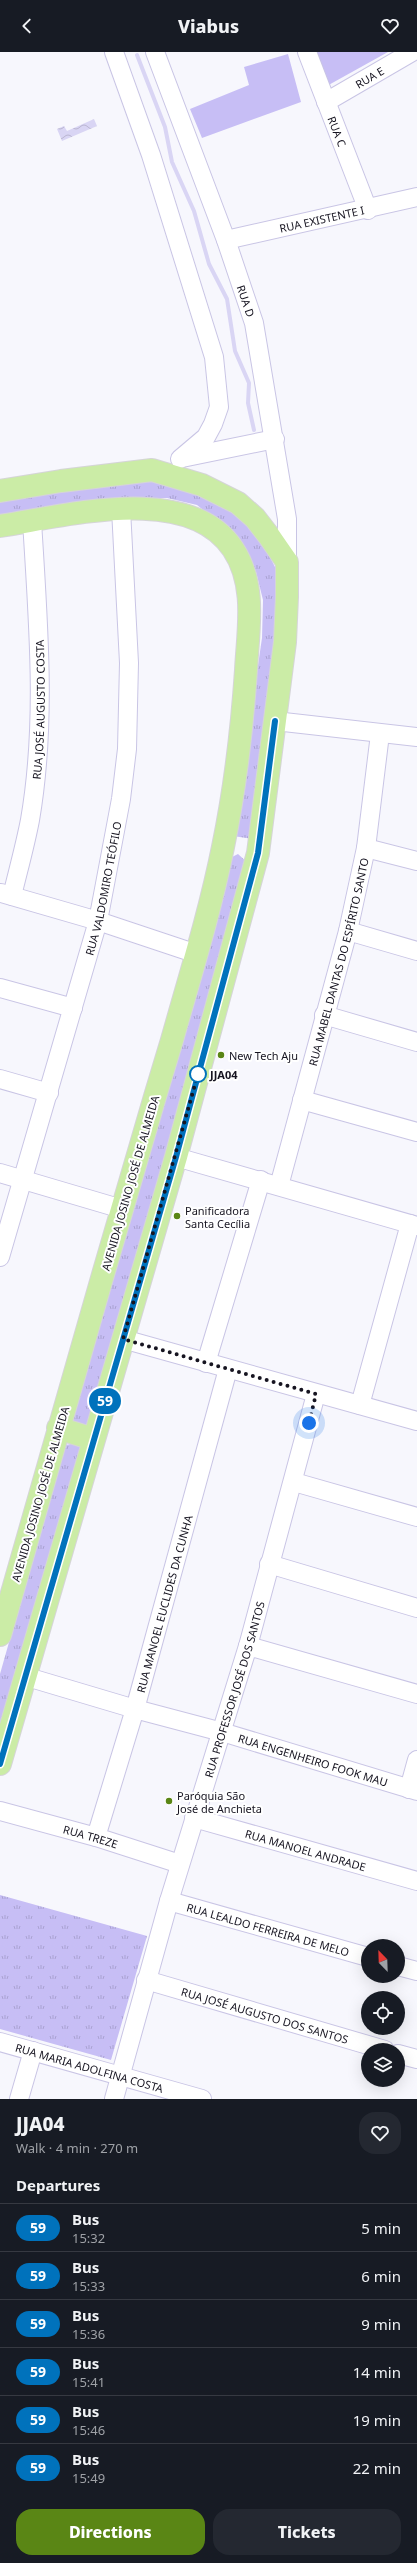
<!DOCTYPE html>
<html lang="en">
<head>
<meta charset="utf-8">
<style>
  body { margin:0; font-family:"Noto Sans",sans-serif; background:#242831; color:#f1f3f6; height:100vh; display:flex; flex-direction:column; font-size:15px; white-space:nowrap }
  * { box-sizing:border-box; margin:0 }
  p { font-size:13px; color:#9ea1a6 }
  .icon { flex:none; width:22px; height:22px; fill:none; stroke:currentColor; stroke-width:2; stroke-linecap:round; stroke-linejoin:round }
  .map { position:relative; height:2047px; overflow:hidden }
  .drawer { display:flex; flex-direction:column; background:#171b24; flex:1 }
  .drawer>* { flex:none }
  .badge { padding:0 8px; border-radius:13px; font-size:14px; line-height:26px }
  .needle { width:26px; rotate:337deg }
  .tools { position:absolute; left:361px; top:1887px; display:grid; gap:8px }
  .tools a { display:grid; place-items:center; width:44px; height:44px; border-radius:50%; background:#171b24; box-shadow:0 4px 16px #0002; font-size:20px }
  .you { position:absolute; width:20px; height:20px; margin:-10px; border:3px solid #fff; border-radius:50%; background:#1a73e8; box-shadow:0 0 0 6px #1a73e833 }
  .map>.badge { position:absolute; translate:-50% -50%; box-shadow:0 0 0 2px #fff }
  h2 { padding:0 16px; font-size:15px; line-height:36px }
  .round { display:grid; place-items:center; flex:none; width:42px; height:42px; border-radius:16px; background:#242831 }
  .headline { display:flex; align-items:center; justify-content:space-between; height:68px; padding:0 16px }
  h1 { font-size:19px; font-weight:800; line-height:30px }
  .button { display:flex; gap:8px; margin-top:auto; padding:8px 16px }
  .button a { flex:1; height:46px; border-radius:16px; background:#5a8615; color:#fff; font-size:16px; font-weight:800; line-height:46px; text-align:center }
  .button a+a { background:#242831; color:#f1f3f6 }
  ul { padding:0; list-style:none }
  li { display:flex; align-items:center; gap:12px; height:48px; padding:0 16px; border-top:1px solid #363941 }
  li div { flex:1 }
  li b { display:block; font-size:15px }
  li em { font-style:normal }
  li .badge { min-width:44px; font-weight:700; text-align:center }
  header { display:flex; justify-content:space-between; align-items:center; height:52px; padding:0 16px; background:#171b24; font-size:18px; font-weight:800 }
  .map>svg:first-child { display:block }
  .green { fill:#c7bef5 }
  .park { fill:url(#park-tufts) }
  .water { fill:url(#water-waves) }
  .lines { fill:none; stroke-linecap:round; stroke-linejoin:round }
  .stream { stroke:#d9d5f4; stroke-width:4 }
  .minor-casing { stroke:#c9c5e5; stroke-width:20 }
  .major-casing { stroke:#d5d5d7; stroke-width:24 }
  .minor { stroke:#fff; stroke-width:18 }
  .major { stroke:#cbeca6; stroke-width:22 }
  .line-casing { stroke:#fff; stroke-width:9 }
  .line { stroke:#0072bc; stroke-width:6 }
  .walk { stroke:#161420; stroke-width:4; stroke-dasharray:0 7.2 }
  .poi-dot { fill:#5a8615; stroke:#fff; stroke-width:1.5 }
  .stop-dot { fill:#fff; stroke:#0072bc; stroke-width:2 }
  .labels { text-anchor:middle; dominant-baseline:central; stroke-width:4; stroke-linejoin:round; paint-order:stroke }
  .street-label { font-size:11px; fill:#161420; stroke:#fff }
  .poi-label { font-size:11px; fill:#161420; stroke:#fff; text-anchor:start }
  .stop-label { font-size:11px; font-weight:bold; fill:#161420; stroke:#fff; text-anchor:start }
</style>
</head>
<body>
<header><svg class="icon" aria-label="back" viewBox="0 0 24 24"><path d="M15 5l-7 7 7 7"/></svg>Viabus<svg class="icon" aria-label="heart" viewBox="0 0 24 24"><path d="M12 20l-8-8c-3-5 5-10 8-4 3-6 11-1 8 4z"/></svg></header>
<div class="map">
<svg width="417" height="2047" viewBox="0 0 417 2047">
  <defs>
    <pattern id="park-tufts" width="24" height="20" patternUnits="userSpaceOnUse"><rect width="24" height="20" fill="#c7bef5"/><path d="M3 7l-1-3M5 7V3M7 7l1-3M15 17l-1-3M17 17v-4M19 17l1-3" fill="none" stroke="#aaa2d2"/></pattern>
    <pattern id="water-waves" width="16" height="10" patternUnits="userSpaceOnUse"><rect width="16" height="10" fill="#d9d5f4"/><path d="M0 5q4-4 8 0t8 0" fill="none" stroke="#bab6d1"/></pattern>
  </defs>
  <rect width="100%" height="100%" fill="#f7f7fd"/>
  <path class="green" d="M312 0H388L325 35Z
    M288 2 301 50 202 86 190 57 249 33 244 15Z"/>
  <path class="park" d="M128 428H167L228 453 261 487 275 515 281 548 253 787 233 784 262 586 263 548 256 520 243 497 222 473 197 453 167 446H126L0 467V448Z
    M238 802 250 813 89 1377 73 1371V1362L230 806Z
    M71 1392H80L86 1400 0 1696V1622L65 1393Z
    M0 1843 147 1884 111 2008 0 1977Z"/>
  <path class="water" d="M94 67 97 74 62 89 57 77 64 74 67 79Z"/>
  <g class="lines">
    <path class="stream" d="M137 3 165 75 172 110 194 159 209 212 227 247 235 299 249 331 248 351 254 378"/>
    <g class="minor-casing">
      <g id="minor">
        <path d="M114 0 151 103 214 305 219 355 213 372 206 385 180 407"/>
        <path id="s1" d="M155 0 226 188 254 271 287 467V510"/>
        <path id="s2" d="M307 0 368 158"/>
        <path id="s3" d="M326 50 412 0"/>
        <path id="s4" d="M226 188 417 145"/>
        <path d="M182 406 275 387"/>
        <path d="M275 669 417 685"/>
        <path d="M366 796 417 809"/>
        <path d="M1 841 98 869 197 902"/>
        <path id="s5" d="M12 844C18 819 25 794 30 768 47 669 38 569 32 469"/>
        <path d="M348 879 417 899"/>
        <path d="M0 936 73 956"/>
        <path d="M324 963 417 990"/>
        <path d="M0 1027 49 1041"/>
        <path d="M302 1048 417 1080"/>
        <path d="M176 1105 417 1174"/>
        <path d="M0 1121 122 1157"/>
        <path id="s6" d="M279 1134 348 879 366 796 380 682"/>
        <path id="s7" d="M0 1205 98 869 121 747 127 697 129 611 121 457"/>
        <path d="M123 1287 417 1369"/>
        <path d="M206 1311 261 1128"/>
        <path d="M360 1353 410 1172"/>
        <path d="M294 1430 417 1465"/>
        <path d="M269 1512 417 1556"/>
        <path d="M248 1594 417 1642"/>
        <path id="s8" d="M24 1624 135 1657 222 1680 417 1739"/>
        <path d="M409 1737 417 1708"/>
        <path id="s9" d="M0 1759 96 1785 180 1812"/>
        <path id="s10" d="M194 1766 417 1829"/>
        <path id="s11" d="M96 1785 135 1657 228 1317"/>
        <path id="s12" d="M169 1849 368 1905"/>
        <path d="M398 1914 417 1919"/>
        <path id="s13" d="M146 1928 385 1998"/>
        <path id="s14" d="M0 1990 202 2047"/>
        <path d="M398 2002 417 2007"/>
        <path d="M19 2047 33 1999"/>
        <path id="s15" d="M114 2047 169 1849 248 1594 316 1342"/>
      </g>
    </g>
    <g class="major-casing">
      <path id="major" d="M0 439 61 429 152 418 202 433 238 451 255 466 269 484 287 510V545L285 590 258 801 176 1105 0 1712
        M0 474C66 464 189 430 233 497 257 533 248 578 246 618 242 677 235 737 223 795 210 860 190 924 172 988 148 1067 125 1146 102 1226 67 1345 33 1464 0 1583
        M58 1376 93 1387"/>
    </g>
    <use href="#minor" class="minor"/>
    <use href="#major" class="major"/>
  </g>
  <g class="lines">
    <g class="line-casing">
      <path id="line" d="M0 1712 176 1105 258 801 275 669"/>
    </g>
    <use href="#line" class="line"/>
    <path class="walk" d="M198 1022 123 1287 316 1342 309 1371"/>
  </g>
  <g class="poi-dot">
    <circle cx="221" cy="1003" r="4"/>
    <circle cx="177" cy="1164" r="4"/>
    <circle cx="169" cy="1749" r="4"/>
  </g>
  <circle class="stop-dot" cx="198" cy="1022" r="8"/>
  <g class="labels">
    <g class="street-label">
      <text stroke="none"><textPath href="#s3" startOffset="50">RUA E</textPath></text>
      <text stroke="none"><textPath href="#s2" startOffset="85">RUA C</textPath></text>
      <text stroke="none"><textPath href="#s4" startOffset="98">RUA EXISTENTE I</textPath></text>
      <text stroke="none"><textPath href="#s1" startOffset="265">RUA D</textPath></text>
      <text stroke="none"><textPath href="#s5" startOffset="189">RUA JOSÉ AUGUSTO COSTA</textPath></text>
      <text stroke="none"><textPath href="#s7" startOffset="383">RUA VALDOMIRO TEÓFILO</textPath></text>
      <text stroke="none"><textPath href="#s6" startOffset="232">RUA MABEL DANTAS DO ESPÍRITO SANTO</textPath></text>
      <text transform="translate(130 1131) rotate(-74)">AVENIDA JOSINO JOSÉ DE ALMEIDA</text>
      <text transform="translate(40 1442) rotate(-74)">AVENIDA JOSINO JOSÉ DE ALMEIDA</text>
      <text stroke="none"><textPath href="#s11" startOffset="243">RUA MANOEL EUCLIDES DA CUNHA</textPath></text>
      <text stroke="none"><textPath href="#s15" startOffset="427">RUA PROFESSOR JOSÉ DOS SANTOS</textPath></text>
      <text stroke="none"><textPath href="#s8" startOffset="301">RUA ENGENHEIRO FOOK MAU</textPath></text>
      <text stroke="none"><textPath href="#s9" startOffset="94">RUA TREZE</textPath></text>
      <text stroke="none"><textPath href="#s10" startOffset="116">RUA MANOEL ANDRADE</textPath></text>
      <text stroke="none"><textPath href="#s12" startOffset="103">RUA LEALDO FERREIRA DE MELO</textPath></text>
      <text stroke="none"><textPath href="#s13" startOffset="124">RUA JOSÉ AUGUSTO DOS SANTOS</textPath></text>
      <text stroke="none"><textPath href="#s14" startOffset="93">RUA MARIA ADOLFINA COSTA</textPath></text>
    </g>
    <g class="poi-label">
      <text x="229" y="1003">New Tech Aju</text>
      <text x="185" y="1158">Panificadora<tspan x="185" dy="13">Santa Cecília</tspan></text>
      <text x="177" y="1743">Paróquia São<tspan x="177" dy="13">José de Anchieta</tspan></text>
    </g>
    <g class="stop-label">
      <text x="210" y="1022">JJA04</text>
    </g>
  </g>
</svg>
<div class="tools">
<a><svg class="needle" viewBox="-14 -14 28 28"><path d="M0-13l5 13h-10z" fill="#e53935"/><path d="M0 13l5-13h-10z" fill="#9ea1a6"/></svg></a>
<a><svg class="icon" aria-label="locate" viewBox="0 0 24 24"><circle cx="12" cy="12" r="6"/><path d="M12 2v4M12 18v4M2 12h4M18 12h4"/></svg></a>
<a><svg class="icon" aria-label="layers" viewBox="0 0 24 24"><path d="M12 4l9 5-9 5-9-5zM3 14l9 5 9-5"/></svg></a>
</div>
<div class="you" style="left:309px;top:1371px"></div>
<b class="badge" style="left:105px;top:1349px;background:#0072bc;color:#fff">59</b>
</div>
<section class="drawer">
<div class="headline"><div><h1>JJA04</h1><p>Walk · 4 min · 270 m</p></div><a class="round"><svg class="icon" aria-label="heart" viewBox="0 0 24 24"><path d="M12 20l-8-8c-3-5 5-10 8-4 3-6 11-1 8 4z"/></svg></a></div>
<h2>Departures</h2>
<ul>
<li><span class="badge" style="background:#0072bc;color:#fff">59</span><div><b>Bus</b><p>15:32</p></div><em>5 min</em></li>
<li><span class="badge" style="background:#0072bc;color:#fff">59</span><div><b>Bus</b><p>15:33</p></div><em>6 min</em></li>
<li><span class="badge" style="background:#0072bc;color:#fff">59</span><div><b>Bus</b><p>15:36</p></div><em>9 min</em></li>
<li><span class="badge" style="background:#0072bc;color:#fff">59</span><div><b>Bus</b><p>15:41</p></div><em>14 min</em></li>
<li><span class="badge" style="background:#0072bc;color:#fff">59</span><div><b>Bus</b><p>15:46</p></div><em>19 min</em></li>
<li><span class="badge" style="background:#0072bc;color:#fff">59</span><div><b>Bus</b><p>15:49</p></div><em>22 min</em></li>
</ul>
<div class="button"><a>Directions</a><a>Tickets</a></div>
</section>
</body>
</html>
